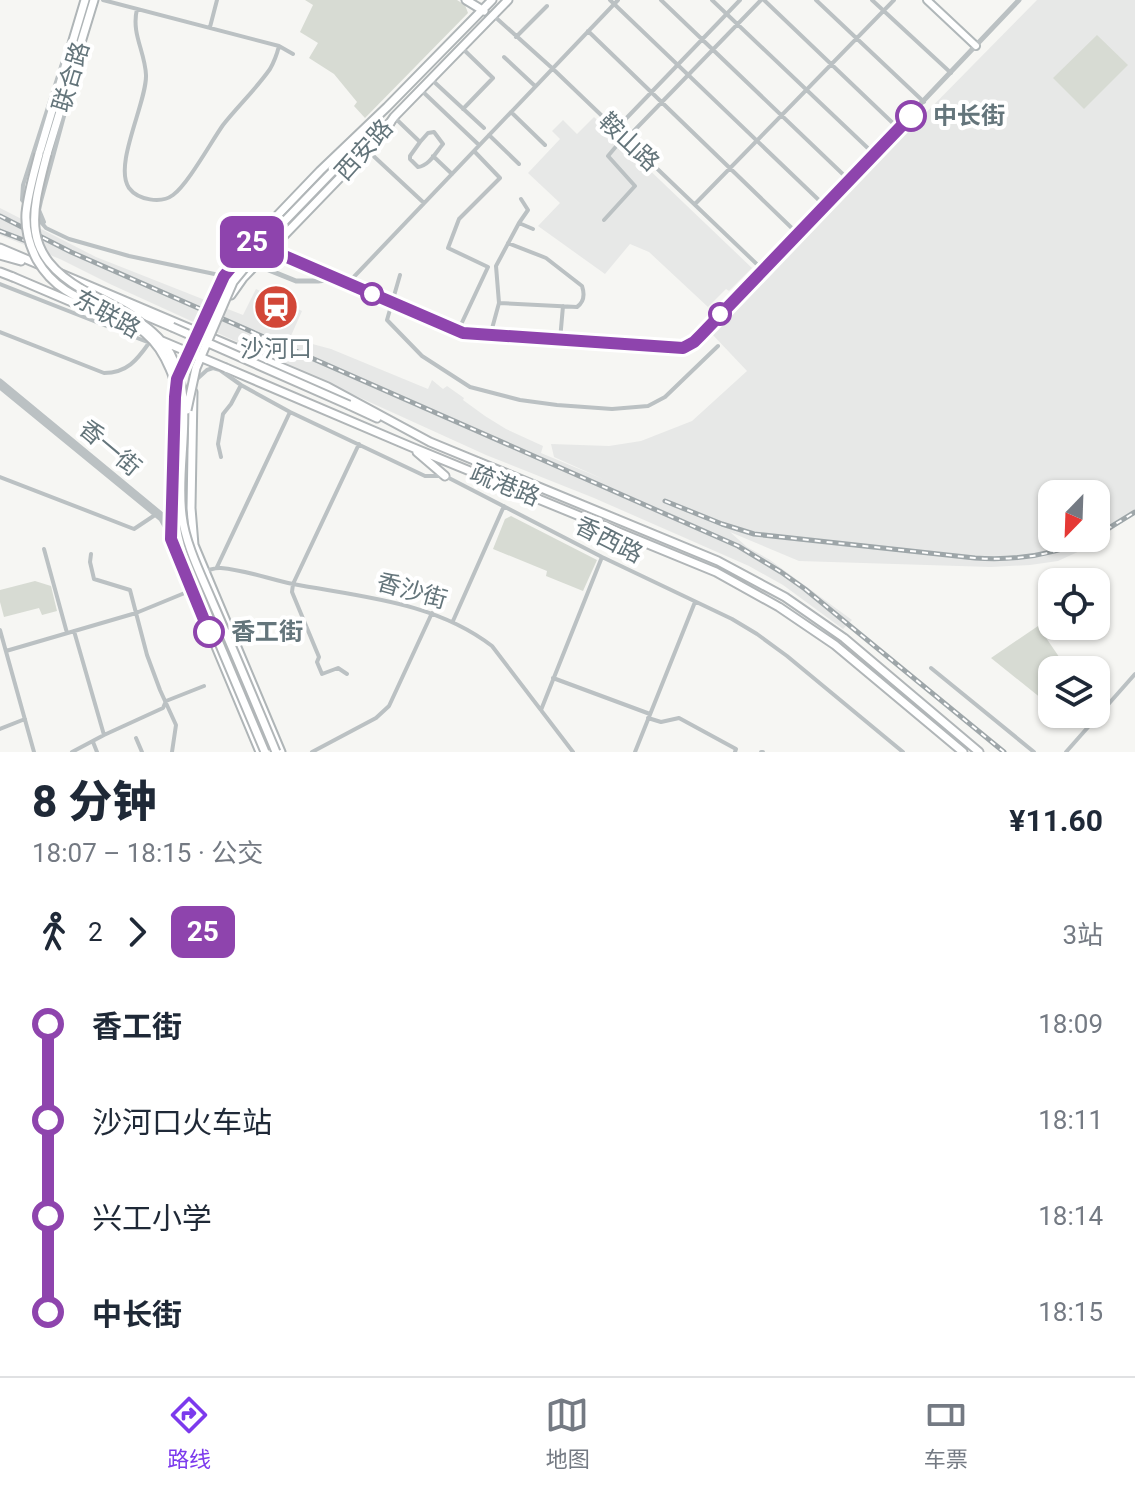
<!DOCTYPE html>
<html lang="zh">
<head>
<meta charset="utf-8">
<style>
  body { margin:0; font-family:Roboto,"Noto Sans SC",sans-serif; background:#f2f2f3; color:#1f2937; height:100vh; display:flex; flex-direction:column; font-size:30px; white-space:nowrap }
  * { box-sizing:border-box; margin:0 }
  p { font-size:26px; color:#747a83 }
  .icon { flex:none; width:44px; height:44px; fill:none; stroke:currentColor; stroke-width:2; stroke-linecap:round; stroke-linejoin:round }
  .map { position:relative; height:752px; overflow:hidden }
  .sheet { display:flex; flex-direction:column; background:#fff; flex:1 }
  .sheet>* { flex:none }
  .badge { padding:0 16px; border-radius:12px; font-size:28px; line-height:52px }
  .needle { width:52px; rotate:203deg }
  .buttons { position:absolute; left:1038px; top:480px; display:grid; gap:16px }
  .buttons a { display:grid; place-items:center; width:72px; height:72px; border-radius:16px; background:#fff; box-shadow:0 2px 6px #0004; font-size:40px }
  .map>.badge { position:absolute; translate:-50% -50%; box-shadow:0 0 0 4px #fff }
  .legs { display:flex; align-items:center; gap:12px; height:88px; padding:0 32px; font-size:26px }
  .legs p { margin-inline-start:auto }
  .head { display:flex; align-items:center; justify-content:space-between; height:136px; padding:0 32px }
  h1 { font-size:44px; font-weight:800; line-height:60px }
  ul { padding:0 32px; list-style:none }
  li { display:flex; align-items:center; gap:28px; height:96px; font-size:30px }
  li i { display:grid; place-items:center; width:12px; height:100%; margin:0 10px; background:currentColor }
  li i::after { content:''; width:20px; height:20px; margin:-10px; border:6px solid; border-radius:50%; background:#fff }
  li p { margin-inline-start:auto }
  li:first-child i { background:linear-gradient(#0000 50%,currentColor 0) }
  li:last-child i { background:linear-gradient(currentColor 50%,#0000 0) }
  .tab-bar { display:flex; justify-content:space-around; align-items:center; height:112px; border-top:2px solid #e0e1e3; background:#fff; font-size:22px; color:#747a83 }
  .tab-bar a { display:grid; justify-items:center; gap:4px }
  .tab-bar .current { color:#7c3aed }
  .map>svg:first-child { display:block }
  .built { fill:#e7e8e7; fill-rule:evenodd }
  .green { fill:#d7dbd3 }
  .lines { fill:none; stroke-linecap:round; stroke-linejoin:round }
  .primary-tunnel { stroke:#d2d6d5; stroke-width:7; stroke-dasharray:7 3.5; stroke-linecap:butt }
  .secondary-casing { stroke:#b0b7b9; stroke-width:10 }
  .primary-casing { stroke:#afb5b7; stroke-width:11 }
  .trunk-casing { stroke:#b1b6b8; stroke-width:11 }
  .minor { stroke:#bbc1c3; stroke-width:4 }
  .tertiary { stroke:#bbc1c3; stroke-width:5 }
  .secondary { stroke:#fff; stroke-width:6 }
  .primary { stroke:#fff; stroke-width:7 }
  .trunk { stroke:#fff; stroke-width:7 }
  .rail-casing { stroke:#9ea6a9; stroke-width:5 }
  .rail { stroke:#fff; stroke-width:2; stroke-dasharray:6; stroke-linecap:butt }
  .trunk-bridge-casing { stroke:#b1b6b8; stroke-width:11; stroke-linecap:butt }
  .trunk-bridge { stroke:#fff; stroke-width:7 }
  .line-1-casing { stroke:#fff; stroke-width:18 }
  .line-1 { stroke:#8e44ad; stroke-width:12 }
  .stop-1-dot { fill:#fff; stroke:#8e44ad; stroke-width:4 }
  .labels { text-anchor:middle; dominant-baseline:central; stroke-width:8; stroke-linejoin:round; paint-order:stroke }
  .street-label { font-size:24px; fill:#64757b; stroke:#fff }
  .stop-label { font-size:24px; font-weight:bold; fill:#64757b; stroke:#fff; text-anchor:start }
  .poi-label { font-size:24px; fill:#64757b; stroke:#fff }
</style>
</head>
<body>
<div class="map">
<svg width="1135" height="752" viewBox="0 0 1135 752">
  <rect width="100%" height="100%" fill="#f6f6f3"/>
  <path class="built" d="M1037 0H1135V514L1082 550 1058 561 1030 565 991 567 799 561 730 532 747 547 770 560 852 620 843 629 783 585 749 566 594 498 486 455 110 284 60 259 0 235V208L96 257 243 315 256 289 302 311 290 338 331 349 428 389 432 380 443 389 447 386 464 398 463 400 485 416 506 429 543 446 541 453 603 479 554 457 551 444 609 446 641 441 692 421 747 371 712 334 787 254ZM1052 494H1096V538H1052Z
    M594 117 752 268 729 291 726 289 708 307 649 252 630 244 605 274 538 226 560 203 528 173 560 139 552 131 563 120 577 134Z"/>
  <path class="green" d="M305 0H457L465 5 468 13 365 118 354 106 357 102 334 74 309 58 318 43 300 32 313 5Z
    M1097 35 1128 65 1084 109 1053 78Z
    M511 516 597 560 583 591 546 576 547 571 493 549 505 519Z
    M35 581 51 586 57 611 42 615 39 608 4 617 0 602V590Z
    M1038 626 1068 670H1052V707L991 658Z"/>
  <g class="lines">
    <path class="primary-tunnel" d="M188 355 214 298"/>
    <g class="secondary-casing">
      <path id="secondary" d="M927 0 976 46"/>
    </g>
    <g class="primary-casing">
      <path id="primary" d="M466 0 484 11
        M39 154 85 0
        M47 154 94 0
        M231 295 243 278 382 134 394 117 508 0
        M214 298 224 276 252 242 320 171 387 107 492 0
        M178 378 188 355
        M193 392 191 508 194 545 281 752
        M174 402 171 539 260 752"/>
    </g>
    <g class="trunk-casing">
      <path id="trunk" d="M366 142 390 123
        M0 248 328 387 430 442 718 561 785 597 844 638 979 752
        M0 255 21 261
        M0 272 13 277
        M111 301 172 327
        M226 368 409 446 716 572 779 607 835 645 963 752
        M349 405 377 418
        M417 452 445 476"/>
    </g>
    <path class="minor" d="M103 0 279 46 293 54
      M610 0 824 205
      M661 0 849 180
      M712 0 873 153
      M764 0 898 128
      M816 0 924 102
      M872 0 951 73
      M137 9C131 34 145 51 146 75 147 102 113 165 129 188 138 200 161 204 173 195 188 184 211 142 223 125 238 106 256 89 270 69 274 62 277 54 279 46
      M494 16 552 68 763 270
      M210 27 217 0
      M588 31 798 234
      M516 37 547 6
      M462 48 493 78 463 109
      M66 51 23 185 22 200 46 228 69 239 129 256 224 276
      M504 57 535 86
      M431 79 484 128
      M421 90 479 145
      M511 112 545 145
      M394 117 420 142 410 156V159L418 167C429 166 436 152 443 144L434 132 428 133 420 142
      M616 129 740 0
      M489 135 519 164
      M626 139 761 0
      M367 150 424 203
      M433 156 452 174
      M695 204 894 0
      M604 220 635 186 608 156 624 137
      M44 222 39 210 41 201 79 61
      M519 223 528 210 521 199
      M508 243 546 258 582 286C585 295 584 302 577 307L499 303 496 266 519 223 533 229
      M400 275 387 320 422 356 470 387 520 400 557 405 612 409 648 406 665 397 718 346
      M348 283 618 0
      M0 284 155 345
      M458 331 488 267 448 248 459 219 500 178 474 151
      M0 332 104 373C127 373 137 360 149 343
      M490 336 499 303
      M560 340 563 306
      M196 380 207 370 213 368 220 370 241 385 290 412 425 476H445L602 557 732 619 757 634 787 656 903 752
      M221 457 218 444 223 414 231 404 241 385
      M0 477 134 529 155 515
      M44 549 67 633
      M91 554 90 562 94 579 130 590 147 655 160 690 176 725 172 752
      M217 567 290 412
      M192 577C200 574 211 567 221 568 245 570 269 579 293 584 362 597 435 602 492 646L573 752
      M453 621 504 506
      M0 630 34 752
      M74 631 104 735
      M6 651 136 613 192 590
      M931 668 1034 752
      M347 674 338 668 322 674 317 662 319 657 292 592 293 584 359 444
      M553 678 650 714
      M541 710 602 557
      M648 718 661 722 679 718 736 749 735 752
      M0 729 25 719
      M136 738 142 752
      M93 742 97 752
      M72 752 104 735 163 708 166 701 204 686
      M312 752 376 718 389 706 432 613
      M635 752 695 602
      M761 752H763
      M1066 752 1135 674"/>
    <path class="tertiary" d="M252 242 463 333 683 348 694 342 701 335 1019 0
      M239 258 296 281H318L335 279
      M0 381 172 523
      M0 387 161 519 170 535"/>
    <use href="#secondary" class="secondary"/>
    <use href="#primary" class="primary"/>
    <use href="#trunk" class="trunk"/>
    <g class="rail-casing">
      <path id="rail" d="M0 216 71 252 738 546 781 572 805 589 1004 752
        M0 231 26 241
        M665 501 722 524 754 534 975 558C1017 561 1054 555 1092 538
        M1096 536 1135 512"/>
    </g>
    <use href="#rail" class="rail"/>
    <g class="trunk-bridge-casing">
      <path id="trunk-bridge" d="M39 154C34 173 28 193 26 213 25 230 29 245 37 260 64 307 112 302 146 334 157 343 165 357 170 369 186 403 173 476 175 515 176 536 183 555 190 574L265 752
        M47 154C31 215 20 253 83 290 99 299 116 306 131 316 147 327 160 336 170 353 197 403 175 461 182 515 185 543 201 575 212 601 234 651 255 702 276 752
        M13 277 114 320
        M172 327 349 405
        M162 341 226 368
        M187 410 196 368 233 282 275 231 334 170 366 142"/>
    </g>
    <use href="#trunk-bridge" class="trunk-bridge"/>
  </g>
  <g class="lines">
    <g class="line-1-casing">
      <path id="line-1" d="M209 632 171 539 175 397 177 379 224 276 252 242 463 333 683 348 694 342 701 335 911 116"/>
    </g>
    <use href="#line-1" class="line-1"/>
  </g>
  <defs>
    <g id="station-disc" transform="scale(2.3)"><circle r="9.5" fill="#d24738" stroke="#fff"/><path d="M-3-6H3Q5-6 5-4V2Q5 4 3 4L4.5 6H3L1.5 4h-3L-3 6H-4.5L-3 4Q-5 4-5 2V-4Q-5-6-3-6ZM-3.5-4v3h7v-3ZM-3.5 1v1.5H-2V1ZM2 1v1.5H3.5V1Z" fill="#fff"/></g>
  </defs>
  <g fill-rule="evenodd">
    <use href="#station-disc" x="276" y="307"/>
  </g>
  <g class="stop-1-dot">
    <circle cx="911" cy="116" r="14"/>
    <circle cx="372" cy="294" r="10"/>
    <circle cx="720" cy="314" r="10"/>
    <circle cx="209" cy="632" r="14"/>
  </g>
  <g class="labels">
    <g class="street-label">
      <text transform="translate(71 77) rotate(-73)">联合路</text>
      <text transform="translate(629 142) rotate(43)">鞍山路</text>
      <text transform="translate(364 150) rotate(-48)">西安路</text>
      <text transform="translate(107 314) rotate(29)">东联路</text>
      <text transform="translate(110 448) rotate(40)">香一街</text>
      <text transform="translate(505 485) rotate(22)">疏港路</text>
      <text transform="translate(609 540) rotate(27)">香西路</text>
      <text transform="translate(412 591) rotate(16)">香沙街</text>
    </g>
    <g class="stop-label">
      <text x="933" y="116">中长街</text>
      <text x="231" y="632">香工街</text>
    </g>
    <g class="poi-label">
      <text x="276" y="349">沙河口</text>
    </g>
  </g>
</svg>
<div class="buttons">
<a><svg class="needle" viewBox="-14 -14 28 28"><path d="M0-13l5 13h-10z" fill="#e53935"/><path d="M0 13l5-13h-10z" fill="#747a83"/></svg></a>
<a><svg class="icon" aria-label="locate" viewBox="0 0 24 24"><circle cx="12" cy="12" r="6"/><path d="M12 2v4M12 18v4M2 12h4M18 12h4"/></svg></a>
<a><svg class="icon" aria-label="layers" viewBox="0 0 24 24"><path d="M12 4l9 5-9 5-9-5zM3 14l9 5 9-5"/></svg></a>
</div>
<b class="badge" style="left:252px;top:242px;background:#8e44ad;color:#fff">25</b>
</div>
<section class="sheet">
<div class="head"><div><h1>8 分钟</h1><p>18:07 – 18:15 · 公交</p></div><b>¥11.60</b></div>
<div class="legs"><svg class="icon" aria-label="walk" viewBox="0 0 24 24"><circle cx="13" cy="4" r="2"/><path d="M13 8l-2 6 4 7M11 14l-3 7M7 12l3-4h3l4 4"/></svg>2<svg class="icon" aria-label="forward" viewBox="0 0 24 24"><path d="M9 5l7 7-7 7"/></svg><b class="badge" style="background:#8e44ad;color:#fff">25</b><p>3站</p></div>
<ul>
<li><i style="color:#8e44ad"></i><b>香工街</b><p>18:09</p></li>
<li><i style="color:#8e44ad"></i><span>沙河口火车站</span><p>18:11</p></li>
<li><i style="color:#8e44ad"></i><span>兴工小学</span><p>18:14</p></li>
<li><i style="color:#8e44ad"></i><b>中长街</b><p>18:15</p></li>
</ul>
</section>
<nav class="tab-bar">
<a class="current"><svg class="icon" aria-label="directions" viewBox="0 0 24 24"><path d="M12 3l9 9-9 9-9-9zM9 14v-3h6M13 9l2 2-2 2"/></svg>路线</a>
<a><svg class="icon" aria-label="map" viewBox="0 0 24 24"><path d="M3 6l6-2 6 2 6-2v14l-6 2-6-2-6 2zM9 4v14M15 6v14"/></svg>地图</a>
<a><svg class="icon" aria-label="tickets" viewBox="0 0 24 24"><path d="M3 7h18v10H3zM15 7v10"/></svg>车票</a>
</nav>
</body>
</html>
